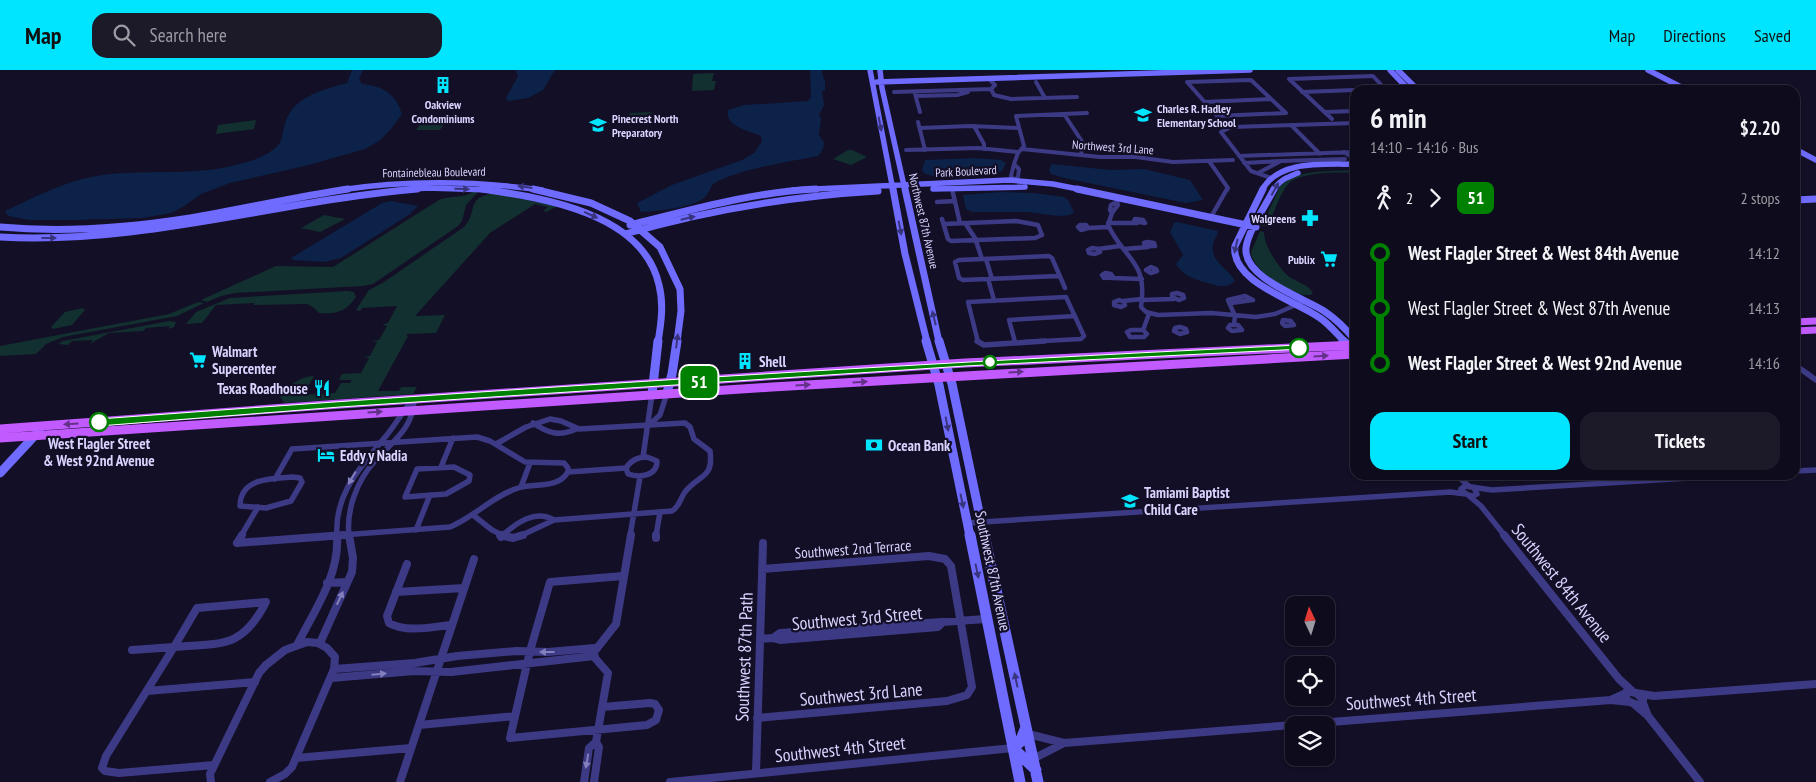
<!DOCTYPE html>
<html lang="en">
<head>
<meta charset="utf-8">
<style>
  body { margin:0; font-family:"PT Sans Narrow",sans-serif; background:#1c1929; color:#f1f3f6; height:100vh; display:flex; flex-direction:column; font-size:19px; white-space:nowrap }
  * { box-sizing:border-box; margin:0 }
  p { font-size:16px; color:#9b9ba3 }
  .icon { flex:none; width:28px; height:28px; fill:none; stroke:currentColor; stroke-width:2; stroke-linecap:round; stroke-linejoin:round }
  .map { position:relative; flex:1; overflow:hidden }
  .details { position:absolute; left:1350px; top:15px; width:450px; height:395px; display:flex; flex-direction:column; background:#0e0b1c; border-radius:15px; box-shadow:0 1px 4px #0004,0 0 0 1px #2e2b3b }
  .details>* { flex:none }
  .badge { padding:0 10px; border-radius:8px; font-size:18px; line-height:32px }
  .needle { width:32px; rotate:356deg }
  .tools { position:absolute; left:1285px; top:526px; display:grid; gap:10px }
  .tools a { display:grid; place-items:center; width:50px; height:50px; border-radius:10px; background:#0e0b1c; box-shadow:0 1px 4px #0004,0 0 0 1px #2e2b3b; font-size:25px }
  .map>.badge { position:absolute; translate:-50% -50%; box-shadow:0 0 0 2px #fff }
  .legs { display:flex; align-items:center; gap:8px; height:55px; padding:0 20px; font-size:16px }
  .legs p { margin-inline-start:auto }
  .headline { display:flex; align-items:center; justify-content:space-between; height:85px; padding:0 20px }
  h1 { font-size:28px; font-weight:800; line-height:38px }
  .action { display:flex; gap:10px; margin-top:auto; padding:10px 20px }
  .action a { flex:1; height:58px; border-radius:15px; background:#00e5ff; color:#111; font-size:20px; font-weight:800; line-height:58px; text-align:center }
  .action a+a { background:#1c1929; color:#f1f3f6 }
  ul { padding:0 20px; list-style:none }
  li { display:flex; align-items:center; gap:18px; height:55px; font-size:19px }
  li i { display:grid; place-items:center; width:8px; height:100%; margin:0 6px; background:currentColor }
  li i::after { content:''; width:12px; height:12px; margin:-6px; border:4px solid; border-radius:50%; background:#0e0b1c }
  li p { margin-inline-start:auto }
  li:first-child i { background:linear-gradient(#0000 50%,currentColor 0) }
  li:last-child i { background:linear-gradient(currentColor 50%,#0000 0) }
  header { display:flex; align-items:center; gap:30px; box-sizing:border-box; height:70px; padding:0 25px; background:#00e5ff; color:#111 }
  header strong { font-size:24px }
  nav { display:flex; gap:28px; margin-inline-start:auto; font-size:18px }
  .search { width:350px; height:45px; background:#1c1929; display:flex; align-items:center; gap:12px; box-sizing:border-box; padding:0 18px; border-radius:15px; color:#9b9ba3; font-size:19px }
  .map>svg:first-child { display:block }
  .green { fill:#12302f }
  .water { fill:#0c2248 }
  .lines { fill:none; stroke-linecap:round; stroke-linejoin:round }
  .street-far3 { stroke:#3d3a85; stroke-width:4 }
  .street-far2 { stroke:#3d3a85; stroke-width:4.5 }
  .street-far1 { stroke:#3d3a85; stroke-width:5.5 }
  .street { stroke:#3d3a85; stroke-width:8 }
  .secondary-far3 { stroke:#6f6bff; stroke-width:5.5 }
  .secondary-far2 { stroke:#6f6bff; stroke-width:7 }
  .secondary-far1 { stroke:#6f6bff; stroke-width:9 }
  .secondary { stroke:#6f6bff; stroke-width:11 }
  .primary-far1 { stroke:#c25bff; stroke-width:7 }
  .primary { stroke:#c25bff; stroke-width:9 }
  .oneway { fill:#38347d }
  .oneway2 { fill:#623188 }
  .oneway3 { fill:#837fbc }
  .line-1 { fill:#008000; stroke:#fff }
  .stop-1-dot { fill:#fff; stroke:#008000; stroke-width:2.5 }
  .labels { text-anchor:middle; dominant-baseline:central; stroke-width:4.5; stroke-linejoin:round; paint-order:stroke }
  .far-poi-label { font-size:12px; font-weight:bold; fill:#d9d4ff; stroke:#130f26; text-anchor:start }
  .far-street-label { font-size:12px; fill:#d9d4ff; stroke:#130f26 }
  .poi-label { font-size:15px; font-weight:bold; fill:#d9d4ff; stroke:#130f26; text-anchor:start }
  .stop-label { font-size:15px; font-weight:bold; fill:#d9d4ff; stroke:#130f26 }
  .street-label { font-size:15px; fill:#d9d4ff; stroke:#130f26 }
  .near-street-label { font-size:18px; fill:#d9d4ff; stroke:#130f26 }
</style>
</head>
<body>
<header>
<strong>Map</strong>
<div class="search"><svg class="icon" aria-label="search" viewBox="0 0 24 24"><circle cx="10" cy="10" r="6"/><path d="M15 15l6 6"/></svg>Search here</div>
<nav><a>Map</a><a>Directions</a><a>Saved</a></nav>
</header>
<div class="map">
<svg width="1816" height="712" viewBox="0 0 1816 712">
  <rect width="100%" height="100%" fill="#130f26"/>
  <path class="green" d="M714 3 712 11H716L714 20 692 21 693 4Z
    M650 42 652 43 650 51 626 52 629 44 631 43Z
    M256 50 254 59 216 64 218 55Z
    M445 50 446 51 440 60H416L422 52Z
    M848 80H852L867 87 851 95 833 89Z
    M1355 100V103C1338 102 1302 102 1289 113 1281 121 1273 145 1268 156H1262L1280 116C1298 98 1331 102 1355 100Z
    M473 122H478L466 135 462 151 458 156 373 214 363 216 235 223 221 226 207 232 201 230 276 196 333 197 439 130C450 125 462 129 473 122Z
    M496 123 557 136 547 142 543 141 548 137 535 134 490 163 415 246 445 245 436 263 406 264 408 266 378 321H399L401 317H417L413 324 284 333 280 326C286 316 302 306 314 306L303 325 335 323 341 313H350L352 310H339L342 304 361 303 369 288 363 287 370 286 377 272 372 271 379 270 387 256 382 255 388 253 397 236 362 238 360 241 356 240 369 220 384 212 464 157C479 141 464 127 496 123Z
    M324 145 345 149 320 162 301 158Z
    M1260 161 1264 162C1264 176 1278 196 1287 205 1295 212 1310 214 1313 224 1296 231 1251 200 1251 182Z
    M347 221 354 222 356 227C347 241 335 245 319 243L313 237 307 234 254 235V233L216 235 202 253 186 254 196 242 230 228Z
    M198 232 204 233 177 246 63 267 46 274 36 284 0 286V276L169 244Z
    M83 238 85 240 72 255 53 259 51 257 65 242Z
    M169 251 176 252 174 257 168 259 170 256 146 258 143 261 109 263 90 274 93 270 72 271 68 275 58 274 63 271Z"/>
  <path class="water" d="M352 0H363L359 9 362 14C383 16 396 24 402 44L391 59 379 71 365 79 305 96 230 113 201 124 183 137 171 143 143 148 74 150H30L8 146 5 141C39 125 73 107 111 104 155 100 201 106 243 93 255 90 277 82 281 70 283 63 284 55 287 48 297 25 326 19 347 13Z
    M516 0H555L543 20 528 28 508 31 506 28 518 6Z
    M810 0H822L823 7 825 10V20L822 21 824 35 819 45 821 48 819 66 824 72 823 79 818 86C784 93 749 97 718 111 710 115 711 119 707 125 697 138 657 141 641 142L637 133 672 115 742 90 754 83 762 71 761 66C750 61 724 56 728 40L744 35 808 31 811 27Z
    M975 88 1001 90 1006 93 1002 101 996 103 933 106 925 104 922 100 925 90Z
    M1051 94 1111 100 1144 99 1190 110 1203 130 1186 133 1064 108 1051 104 1049 101Z
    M1000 122 1034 123 1064 127 1068 130 1074 142 1070 145 1058 146 1027 142H972L966 139 963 125Z
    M391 131 418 136 410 144 341 188 324 192 293 190 291 188 382 133Z
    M1177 152 1218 161C1218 166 1213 170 1213 175 1210 192 1229 199 1235 211 1230 216 1224 217 1218 216 1202 211 1185 209 1176 194L1183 185 1170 162 1174 153Z"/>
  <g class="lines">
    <path class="street-far3" d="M989 9 995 15 991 19
      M1289 9 1373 6 1386 20
      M1289 9 1332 49
      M1251 10 1286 43 1217 46 1187 12Z
      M1036 12 1045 28
      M991 19 994 25 1011 29 1077 27
      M894 22 991 19
      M1302 22 1355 20
      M915 24 920 42
      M916 26 957 25 968 22
      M1204 32 1271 29
      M1325 42 1355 41
      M1064 44 1083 73 1081 85
      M918 52 925 80
      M1291 55 1320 84
      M974 56 984 74V79
      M920 58 970 56 1018 58
      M1022 79 1100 87H1136L1173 92 1233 90
      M906 80 978 78 1018 82
      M1344 82 1355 89
      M1239 86 1355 82
      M1209 91 1228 118 1227 120
      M1281 91 1345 89
      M1244 93 1281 91 1258 103
      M1014 94 1019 99 1018 107 1014 110 1011 106Z
      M1014 94 1018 83 1024 76 1016 46 1087 43
      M1271 108 1251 101 1221 62 1231 57 1355 53"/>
    <path class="street-far2" d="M952 119 960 153
      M937 132 955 131
      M1117 132 1118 135 1112 143 1108 155C1125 191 1148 190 1141 237L1146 242 1158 245 1211 243 1256 247 1275 244 1305 231
      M1112 143 1110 140 1111 135 1117 132
      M1211 147 1227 119
      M942 149 948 169 951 171 1035 168 1042 165 1038 155 1016 151 944 154
      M1135 149 1143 150 1145 153 1134 151Z
      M965 153 975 168 982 189
      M1108 153H1137
      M1080 155H1086L1088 158 1081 160 1078 157Z
      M1088 158 1109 157
      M1147 172 1154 173 1155 176H1145L1144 173Z
      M1092 178 1099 179 1100 182 1095 184 1089 183 1088 180Z
      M1098 179 1120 176
      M1124 179 1148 177
      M986 189 992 209
      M1151 197 1156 199 1157 201 1151 203 1146 200Z
      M1105 203 1111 204 1113 207 1104 208 1102 205Z
      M1059 206 963 210 959 208 955 192 959 190 1049 186 1052 188 1065 218
      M1112 208 1142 209
      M988 209 994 230
      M1177 223 1183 225 1184 228 1179 230 1172 227V224Z
      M1119 230 1124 232 1125 235 1121 237 1114 235V232Z
      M1142 230 1174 229
      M1123 231 1142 229
      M1231 233 1253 230 1245 226 1228 230 1235 246 1234 254
      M1283 250 1291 251 1294 255 1285 256 1282 253Z
      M1230 255H1238L1242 260 1232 261 1228 258Z
      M1180 257 1186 259 1187 262 1180 264 1174 261 1175 258Z
      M1131 260H1143L1147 264 1144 267H1130L1127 262Z
      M1143 260 1149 244
      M978 272 968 232 1066 227 1084 266 1081 269 1024 272
      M1015 272 1009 250 1075 246"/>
    <path class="street-far1" d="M977 271 984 275 1045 271
      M1795 295 1816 310
      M533 353C548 363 559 367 576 359
      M649 355 660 345 667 323
      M496 374 526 357 550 349 561 351 579 359 685 353 690 357 694 369 710 381C714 409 699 404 685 422 680 429 680 436 672 441L554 450 520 466
      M643 387 652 324
      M647 387 657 391C657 406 640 408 628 404L626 398C631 390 638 387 647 387Z
      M441 397 453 368
      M454 397 470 405 469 411 446 424 405 427 417 399Z
      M1795 401 1816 400
      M568 402 626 398
      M1456 405 1469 416
      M293 407 300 408 302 412 291 431 266 438 240 436C240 408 272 408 293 407Z
      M275 409 292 379 477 367 490 371 525 392 564 393 568 398V402
      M521 417 530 393
      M1474 418 1477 424C1471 428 1465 424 1461 419L1465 416 1492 420 1740 405
      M1468 425 1481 436 1505 466
      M473 445 492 460 504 466
      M967 453 1450 422 1466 424
      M416 460 430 425
      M241 466 258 437
      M328 466 450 457C474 447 493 426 518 418 535 412 557 420 568 402
      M337 466C334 423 361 397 386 366 396 354 403 340 414 329
      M349 466C346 440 357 411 374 392 392 372 414 358 414 329
      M502 466C516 453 535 439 554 450
      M630 466 640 407
      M656 466 660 442"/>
    <path class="street" d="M500 465 513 468 523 465
      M1504 465 1619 609 1632 621
      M501 467 503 465
      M656 468V465
      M237 473 344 465
      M237 473 242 465
      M407 494 387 546 389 553C407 563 431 557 451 555
      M327 513 347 512
      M396 522 464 518
      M266 532C242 579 222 573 174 577L197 538Z
      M773 568 780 563 986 549
      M760 569 773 568 780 570 938 557 942 553
      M320 573 352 502 353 488 349 465
      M297 575C314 541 340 505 337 465
      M174 577 106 686 102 698 105 701 119 703 214 695
      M132 580 174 577
      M334 599 415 593 457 586 517 581 548 582 595 578
      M331 608 414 601 451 602 594 586
      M147 621 255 612
      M1627 621 1636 623 1643 629V633L1639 635 1629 632 1624 625Z
      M1636 623 1654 626 1816 614
      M1611 630 1624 624
      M1643 633 1648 646
      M1634 634 1648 646 1700 712
      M602 637 650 633 655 634 659 640 656 650 647 655 510 668 530 581 550 512 623 506
      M757 648 947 631 967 625 972 617 951 496 945 489 929 486 762 499
      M419 655 515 646
      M1028 664 1064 673 1611 630 1630 632
      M296 688 411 678
      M1033 689 1064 673
      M756 703 763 473
      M211 712 210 704 259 603 266 595 285 580 307 572 318 573 327 578 335 587 334 599 292 697 285 704 270 712
      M400 712 474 489
      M584 712 589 678 596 672 608 603 595 588 594 582 616 554 631 465
      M594 712 599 677 596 672
      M670 712 1013 678"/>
    <path class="secondary-far3" d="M870 0 893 120
      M880 0 882 18 905 120
      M1390 0 1409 20
      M1398 0 1418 20
      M1648 0 1687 20
      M877 12 1250 0
      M1795 79 1816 90
      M933 119 1025 117
      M340 120C407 110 475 111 542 120
      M403 120 427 118 491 120
      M793 120 1009 110 1053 114 1083 120
      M1262 120C1279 89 1325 95 1355 94
      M1274 120C1279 110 1288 107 1298 103"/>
    <path class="secondary-far2" d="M482 119C543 128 643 143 659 215 664 234 661 254 658 272
      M533 119 591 133 630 151 660 177 680 219 681 241 677 272
      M893 119 905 184 927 272
      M905 119 939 272
      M1077 119 1256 157
      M1263 119 1235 176C1230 212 1297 231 1320 248 1329 254 1337 264 1345 272
      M1274 119C1266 135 1248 161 1246 178 1243 208 1304 228 1324 241 1336 249 1346 259 1355 270
      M1795 130 1816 129
      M630 155C691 140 753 122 816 119
      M0 157C64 163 127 158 190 148 243 139 295 127 348 119
      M625 164C708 140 792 126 878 121
      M0 167C142 175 277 131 417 119"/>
    <path class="secondary-far1" d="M926 271 939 315 970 466
      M939 271 952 314 984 466
      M1343 271 1355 281
      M667 323 672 304 677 271
      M652 324 658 271
      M0 403 39 361"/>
    <path class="secondary" d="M970 465 1020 712
      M984 465 1038 712
      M1013 678 1036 700
      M1013 678 1020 672 1026 657"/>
    <path class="primary-far1" d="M1795 252 1816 251
      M1795 261 1816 260"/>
    <path class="primary" d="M0 359 340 334 965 293 1355 275
      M0 368 772 317 1355 284"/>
  </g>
  <defs><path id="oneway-solid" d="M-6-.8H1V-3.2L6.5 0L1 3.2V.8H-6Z" transform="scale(1.25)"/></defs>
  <g class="oneway">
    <use href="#oneway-solid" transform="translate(880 54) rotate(79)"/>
    <use href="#oneway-solid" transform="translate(525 117) rotate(-172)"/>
    <use href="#oneway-solid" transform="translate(462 119) rotate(2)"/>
    <use href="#oneway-solid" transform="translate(1275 119) rotate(-61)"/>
    <use href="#oneway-solid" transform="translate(591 145) rotate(24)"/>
    <use href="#oneway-solid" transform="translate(688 148) rotate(-13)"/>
    <use href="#oneway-solid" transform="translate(900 158) rotate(79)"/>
    <use href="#oneway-solid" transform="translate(49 168)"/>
    <use href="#oneway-solid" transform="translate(1236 176) rotate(103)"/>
    <use href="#oneway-solid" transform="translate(934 248) rotate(-104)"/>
    <use href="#oneway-solid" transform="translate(677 271) rotate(-83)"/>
    <use href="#oneway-solid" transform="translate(947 354) rotate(79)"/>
    <use href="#oneway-solid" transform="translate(962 431) rotate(78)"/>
    <use href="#oneway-solid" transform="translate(977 501) rotate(78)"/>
    <use href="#oneway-solid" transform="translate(1016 610) rotate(-102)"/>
  </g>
  <g class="oneway2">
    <use href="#oneway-solid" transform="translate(1321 286) rotate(-3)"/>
    <use href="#oneway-solid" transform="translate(1016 302) rotate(-3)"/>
    <use href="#oneway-solid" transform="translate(860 312) rotate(-3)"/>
    <use href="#oneway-solid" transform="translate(803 315) rotate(-3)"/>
    <use href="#oneway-solid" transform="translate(375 342) rotate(-4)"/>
    <use href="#oneway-solid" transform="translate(71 354) rotate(176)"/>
  </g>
  <g class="oneway3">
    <use href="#oneway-solid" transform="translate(352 408) rotate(120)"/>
    <use href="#oneway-solid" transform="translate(340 528) rotate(-65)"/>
    <use href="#oneway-solid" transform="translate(547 582) rotate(180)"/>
    <use href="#oneway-solid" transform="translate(379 604) rotate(-5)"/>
    <use href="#oneway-solid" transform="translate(587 691) rotate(100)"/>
  </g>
  <path class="line-1" d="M1299 275 1302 276V279L965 296 340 337 99 356 94 352 99 349C499 319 899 294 1299 275Z"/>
  <defs>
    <g id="building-bare" transform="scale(1.35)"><path d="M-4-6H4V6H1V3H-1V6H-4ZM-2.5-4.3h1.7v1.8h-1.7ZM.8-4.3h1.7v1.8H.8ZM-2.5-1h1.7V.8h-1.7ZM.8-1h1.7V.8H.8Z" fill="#00e5ff" stroke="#130f26" stroke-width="2.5" paint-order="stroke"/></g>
    <g id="school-bare" transform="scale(1.35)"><path d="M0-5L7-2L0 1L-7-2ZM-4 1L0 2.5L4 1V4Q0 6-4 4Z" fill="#00e5ff" stroke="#130f26" stroke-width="2.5" paint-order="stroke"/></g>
    <g id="pharmacy-bare" transform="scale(1.35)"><path d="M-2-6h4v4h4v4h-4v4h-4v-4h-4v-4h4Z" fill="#00e5ff" stroke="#130f26" stroke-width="2.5" paint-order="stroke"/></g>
    <g id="supermarket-bare" transform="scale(1.35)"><path d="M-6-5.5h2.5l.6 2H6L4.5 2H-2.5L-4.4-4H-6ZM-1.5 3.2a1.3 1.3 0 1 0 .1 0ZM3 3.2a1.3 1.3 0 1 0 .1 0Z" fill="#00e5ff" stroke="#130f26" stroke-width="2.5" paint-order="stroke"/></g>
    <g id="restaurant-bare" transform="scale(1.35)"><path d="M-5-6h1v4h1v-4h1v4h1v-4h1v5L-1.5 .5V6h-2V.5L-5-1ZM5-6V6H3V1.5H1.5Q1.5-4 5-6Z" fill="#00e5ff" stroke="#130f26" stroke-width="2.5" paint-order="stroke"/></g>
    <g id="bank-bare" transform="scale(1.35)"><path d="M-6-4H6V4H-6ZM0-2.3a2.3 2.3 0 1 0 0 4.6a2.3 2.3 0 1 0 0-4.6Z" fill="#00e5ff" stroke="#130f26" stroke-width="2.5" paint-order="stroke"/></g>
    <g id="hotel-bare" transform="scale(1.35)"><path d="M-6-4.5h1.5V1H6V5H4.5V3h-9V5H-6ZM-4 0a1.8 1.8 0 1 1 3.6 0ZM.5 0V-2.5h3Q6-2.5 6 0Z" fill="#00e5ff" stroke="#130f26" stroke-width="2.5" paint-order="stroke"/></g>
  </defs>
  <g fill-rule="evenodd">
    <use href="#building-bare" x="443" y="15"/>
    <use href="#school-bare" x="1143" y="45"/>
    <use href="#school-bare" x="598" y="55"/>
    <use href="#pharmacy-bare" x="1310" y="148"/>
    <use href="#supermarket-bare" x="1329" y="189"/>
    <use href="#supermarket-bare" x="198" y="290"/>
    <use href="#building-bare" x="745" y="291"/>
    <use href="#restaurant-bare" x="322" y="318"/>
    <use href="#bank-bare" x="874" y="375"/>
    <use href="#hotel-bare" x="326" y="385"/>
    <use href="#school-bare" x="1130" y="431"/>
  </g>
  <g class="stop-1-dot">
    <circle cx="1299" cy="278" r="9"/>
    <circle cx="990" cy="292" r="6"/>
    <circle cx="99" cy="352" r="9"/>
  </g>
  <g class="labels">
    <g class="far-poi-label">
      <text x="443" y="34" text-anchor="middle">Oakview<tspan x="443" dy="14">Condominiums</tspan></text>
      <text x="1157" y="38">Charles R. Hadley<tspan x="1157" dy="14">Elementary School</tspan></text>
      <text x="612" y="48">Pinecrest North<tspan x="612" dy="14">Preparatory</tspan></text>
      <text x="1296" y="148" text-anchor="end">Walgreens</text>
      <text x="1315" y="189" text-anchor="end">Publix</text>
    </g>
    <g class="far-street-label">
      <text transform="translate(1113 77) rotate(4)">Northwest 3rd Lane</text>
      <text transform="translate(966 101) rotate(-3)">Park Boulevard</text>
      <text transform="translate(434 102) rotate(-1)">Fontainebleau Boulevard</text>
      <text transform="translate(924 151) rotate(77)">Northwest 87th Avenue</text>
    </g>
    <g class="poi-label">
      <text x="212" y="281">Walmart<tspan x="212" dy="17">Supercenter</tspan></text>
      <text x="759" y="291">Shell</text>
      <text x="308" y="318" text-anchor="end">Texas Roadhouse</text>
      <text x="888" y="375">Ocean Bank</text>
      <text x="340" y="385">Eddy y Nadia</text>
      <text x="1144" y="422">Tamiami Baptist<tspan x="1144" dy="17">Child Care</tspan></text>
    </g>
    <g class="stop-label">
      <text x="99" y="373">West Flagler Street<tspan x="99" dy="17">&amp; West 92nd Avenue</tspan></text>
    </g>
    <g class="street-label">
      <text transform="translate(853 479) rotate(-4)">Southwest 2nd Terrace</text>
      <text transform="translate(993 501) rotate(78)">Southwest 87th Avenue</text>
    </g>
    <g class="near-street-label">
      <text transform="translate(1562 513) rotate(51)">Southwest 84th Avenue</text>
      <text transform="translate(857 548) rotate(-5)">Southwest 3rd Street</text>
      <text transform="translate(744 587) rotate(-88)">Southwest 87th Path</text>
      <text transform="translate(861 624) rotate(-5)">Southwest 3rd Lane</text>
      <text transform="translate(1411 629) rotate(-4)">Southwest 4th Street</text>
      <text transform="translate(840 679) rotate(-6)">Southwest 4th Street</text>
    </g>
  </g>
</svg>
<div class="tools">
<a><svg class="needle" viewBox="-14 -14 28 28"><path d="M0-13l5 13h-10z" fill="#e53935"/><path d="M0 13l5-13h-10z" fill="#9b9ba3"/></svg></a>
<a><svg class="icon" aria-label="locate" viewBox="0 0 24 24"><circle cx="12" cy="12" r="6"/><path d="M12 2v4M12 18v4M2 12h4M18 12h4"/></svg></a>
<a><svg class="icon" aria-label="layers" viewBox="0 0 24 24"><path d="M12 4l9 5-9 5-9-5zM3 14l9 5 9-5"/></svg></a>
</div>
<b class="badge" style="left:699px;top:312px;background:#008000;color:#fff">51</b>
<section class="details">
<div class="headline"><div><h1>6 min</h1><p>14:10 – 14:16 · Bus</p></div><b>$2.20</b></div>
<div class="legs"><svg class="icon" aria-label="walk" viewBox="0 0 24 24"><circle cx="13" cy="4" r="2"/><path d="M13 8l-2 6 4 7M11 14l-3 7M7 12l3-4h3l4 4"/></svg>2<svg class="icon" aria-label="forward" viewBox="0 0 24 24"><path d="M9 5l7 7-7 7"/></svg><b class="badge" style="background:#008000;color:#fff">51</b><p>2 stops</p></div>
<ul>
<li><i style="color:#008000"></i><b>West Flagler Street &amp; West 84th Avenue</b><p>14:12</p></li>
<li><i style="color:#008000"></i><span>West Flagler Street &amp; West 87th Avenue</span><p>14:13</p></li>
<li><i style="color:#008000"></i><b>West Flagler Street &amp; West 92nd Avenue</b><p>14:16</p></li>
</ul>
<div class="action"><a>Start</a><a>Tickets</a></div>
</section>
</div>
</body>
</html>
